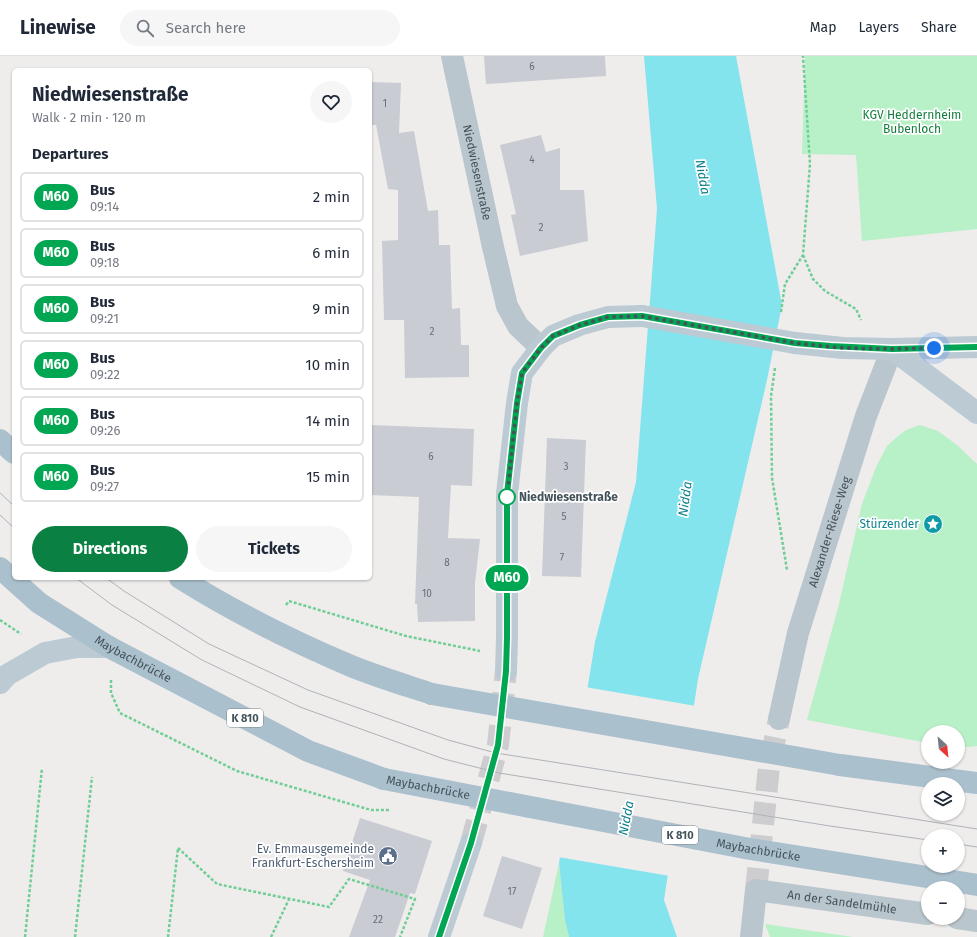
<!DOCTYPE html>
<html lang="en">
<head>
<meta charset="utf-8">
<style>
  body { margin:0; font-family:"Fira Sans",sans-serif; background:#f6f6f7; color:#1f2937; height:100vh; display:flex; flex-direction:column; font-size:15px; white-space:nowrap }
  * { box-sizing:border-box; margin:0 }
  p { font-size:13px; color:#747a83 }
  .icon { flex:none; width:22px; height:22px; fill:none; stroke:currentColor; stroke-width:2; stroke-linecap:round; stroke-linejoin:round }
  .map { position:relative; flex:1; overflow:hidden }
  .panel { position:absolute; left:12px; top:12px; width:360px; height:512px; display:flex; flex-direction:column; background:#fff; border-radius:6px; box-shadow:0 1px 3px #0004 }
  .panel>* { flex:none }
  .badge { padding:0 8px; border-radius:13px; font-size:14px; line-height:26px }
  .needle { width:26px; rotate:153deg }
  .fabs { position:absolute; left:921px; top:669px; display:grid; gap:8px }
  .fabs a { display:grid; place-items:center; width:44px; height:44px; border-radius:50%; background:#fff; box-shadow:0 1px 3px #0004; font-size:20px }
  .you { position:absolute; width:20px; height:20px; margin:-10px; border:3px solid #fff; border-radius:50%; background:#1a73e8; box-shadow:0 0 0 6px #1a73e833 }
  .map>.badge { position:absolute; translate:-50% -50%; box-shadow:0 0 0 2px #fff }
  h2 { padding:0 20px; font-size:15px; line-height:36px }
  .round { display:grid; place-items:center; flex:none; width:42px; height:42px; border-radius:21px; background:#f6f6f7 }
  .headline { display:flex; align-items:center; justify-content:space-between; height:68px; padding:0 20px }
  h1 { font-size:19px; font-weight:700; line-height:30px }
  .action { display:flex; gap:8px; margin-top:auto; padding:8px 20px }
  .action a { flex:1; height:46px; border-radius:24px; background:#0b8043; color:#fff; font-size:16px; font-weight:700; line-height:46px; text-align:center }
  .action a+a { background:#f6f6f7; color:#1f2937 }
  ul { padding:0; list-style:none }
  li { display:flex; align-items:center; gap:12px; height:50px; margin:0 8px 6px; padding:0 12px; border:2px solid #e0e1e3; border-radius:6px }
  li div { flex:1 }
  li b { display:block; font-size:15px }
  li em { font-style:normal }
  li .badge { min-width:44px; font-weight:700; text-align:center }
  header { display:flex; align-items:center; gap:24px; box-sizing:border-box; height:56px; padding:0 20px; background:#fff; border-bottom:1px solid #e0e1e3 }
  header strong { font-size:19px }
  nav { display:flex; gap:22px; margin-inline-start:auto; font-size:14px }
  .search { width:280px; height:36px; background:#f6f6f7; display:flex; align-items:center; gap:10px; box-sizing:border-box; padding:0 14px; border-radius:22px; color:#747a83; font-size:15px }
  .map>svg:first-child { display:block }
  .green { fill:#b8f0c7 }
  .water { fill:#83e4ee }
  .pier { fill:#efecec }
  .building { fill:#c9ccd2 }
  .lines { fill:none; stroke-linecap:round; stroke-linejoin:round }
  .street-tunnel { stroke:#cdcdcf; stroke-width:22; stroke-dasharray:22 11; stroke-linecap:butt }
  .secondary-tunnel { stroke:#cdcdcf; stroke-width:22; stroke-dasharray:22 11; stroke-linecap:butt }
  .path { stroke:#6fce95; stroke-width:2.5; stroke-dasharray:3 2; stroke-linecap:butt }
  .street { stroke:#bac6cd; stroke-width:22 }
  .secondary { stroke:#bccad4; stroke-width:22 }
  .primary { stroke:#aac0cd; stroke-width:22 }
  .tram { stroke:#aeb3b7; stroke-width:1 }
  .secondary-bridge { stroke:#bccad4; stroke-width:22 }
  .primary-bridge { stroke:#aac0cd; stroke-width:22 }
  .line-casing { stroke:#fff; stroke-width:9 }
  .line { stroke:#00a651; stroke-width:6 }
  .walk { stroke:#44525a; stroke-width:4; stroke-dasharray:0 7.2 }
  .stop-dot { fill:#fff; stroke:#00a651; stroke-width:2 }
  .labels { text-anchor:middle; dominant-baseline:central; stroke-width:3.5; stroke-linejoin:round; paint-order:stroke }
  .number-label { font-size:10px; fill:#657078 }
  .shield { fill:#fff; stroke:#7c868c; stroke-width:1 }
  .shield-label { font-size:11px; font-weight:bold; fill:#44525a }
  .park-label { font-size:12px; fill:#137d3d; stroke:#fff }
  .street-label { font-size:12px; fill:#44525a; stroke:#fff }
  .stop-label { font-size:12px; font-weight:bold; fill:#44525a; stroke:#fff; text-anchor:start }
  .culture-label { font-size:12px; fill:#0d838f; stroke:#fff; text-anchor:end }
  .service-label { font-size:12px; fill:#4e5e75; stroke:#fff; text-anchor:end }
  .water-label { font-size:13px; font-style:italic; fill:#097f8b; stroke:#fff }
</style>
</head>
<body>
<header>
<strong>Linewise</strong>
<div class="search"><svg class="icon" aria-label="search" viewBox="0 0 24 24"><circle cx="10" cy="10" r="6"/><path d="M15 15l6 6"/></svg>Search here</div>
<nav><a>Map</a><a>Layers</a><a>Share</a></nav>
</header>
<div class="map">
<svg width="977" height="881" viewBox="0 0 977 881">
  <rect width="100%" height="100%" fill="#efecec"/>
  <path class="green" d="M805 0H977V173L862 185 856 99 802 98Z
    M920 369 938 375 957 389 977 408V690L958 692V676H928V687L807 664 838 552 862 448 876 411 887 390 898 380 906 374Z
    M559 807 565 864 569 881H543Z
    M765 868 853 881H770Z"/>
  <path class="water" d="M644 0H736L782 249 767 324 698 623 664 844 677 881H569L565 864 559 807 595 586 636 426 657 153Z"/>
  <path class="pier" d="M585 631 696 650 670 820 558 801Z"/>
  <path class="building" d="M484 0H605L606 20 486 28Z
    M370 26 401 27 399 77 414 75 428 155 438 154 439 189H450L452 253 460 252 461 289H469V321L405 322 404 264H384L382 185 398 184V134L388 133 376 69H370Z
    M541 79 546 96 560 92V134H584L588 185 520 200 511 159 516 158 500 89Z
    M370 369 474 373 472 430 451 429 448 482 480 483 475 527V565L418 566 417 548H415L419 441 370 439Z
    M547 382 586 384 581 521 542 520Z
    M360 762 432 785 415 838 410 837 395 881H349L370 824 343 815Z
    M502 800 542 812 522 873 483 860Z"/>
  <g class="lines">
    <path class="street-tunnel" d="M756 834 769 711 779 663"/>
    <path class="secondary-tunnel" d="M471 787 498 689 506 615"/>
    <path class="path" d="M803 199 813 223 825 235 856 253 861 264
      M781 256 785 228 803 199 810 108 803 0
      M775 312 771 340 772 422 787 514
      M286 549 289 545 406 580 480 595
      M0 564 21 578
      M111 624V637L120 657 237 715 371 754H389
      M178 792 217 828 329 851 349 823 415 843 400 881
      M25 881 42 712
      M75 881 92 721
      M168 881 178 792
      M271 881 289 843"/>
    <g class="street">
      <path id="s1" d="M452 0 493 191 507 250 518 270 541 292"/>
      <path id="s2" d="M779 663 798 577 866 360 892 293"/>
      <path d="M957 862 977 865"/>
      <path id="s3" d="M751 881 756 834 928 858"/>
    </g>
    <path class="secondary" d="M795 287 843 292 892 293 977 291
      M892 293 977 357
      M506 615 507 582V438L517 347 522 317 541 292 553 280 579 269 608 261 642 260
      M0 627 7 619 45 597 77 591H109
      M439 881 471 787"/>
    <g class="primary">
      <path d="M0 384 14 397"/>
      <path id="s4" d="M0 512 39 547 109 591 308 695 384 723"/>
      <path d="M180 522C234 556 292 585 351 610 378 621 405 629 432 638"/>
      <path d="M840 709 977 727"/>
    </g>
    <path class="tram" d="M0 437 14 450
      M0 459 14 472
      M76 522 112 549 202 604 300 651 444 703 499 717 830 770 928 784
      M106 522 124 535 209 588 308 634 448 684 496 697 977 773
      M958 788 977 791"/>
    <path class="secondary-bridge" d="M642 260 795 287"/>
    <g class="primary-bridge">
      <path d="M432 638 840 709"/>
      <path id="s5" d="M384 723 750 793 977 829"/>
    </g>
  </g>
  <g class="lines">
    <g class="line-casing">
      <path id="line" d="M439 881 471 787 498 689 506 615 507 582V438L514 374 517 347 522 317 541 292 553 280 580 269 608 261 642 260 795 287 831 290 892 293 977 291"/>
    </g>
    <use href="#line" class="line"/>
    <path class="walk" d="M507 441 517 347 522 317 541 292 553 280 580 269 608 261 642 260 795 287 843 292 892 293 934 292"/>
  </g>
  <defs>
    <g id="sight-disc" transform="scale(1)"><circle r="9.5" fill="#0f9aa8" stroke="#fff"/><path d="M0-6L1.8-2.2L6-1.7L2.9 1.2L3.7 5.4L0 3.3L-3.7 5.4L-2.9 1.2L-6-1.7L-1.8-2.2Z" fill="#fff"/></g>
    <g id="civic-disc" transform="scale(1)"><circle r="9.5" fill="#5c6f8a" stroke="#fff"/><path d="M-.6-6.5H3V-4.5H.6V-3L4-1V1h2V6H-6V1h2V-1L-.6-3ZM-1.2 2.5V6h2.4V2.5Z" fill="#fff"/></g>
  </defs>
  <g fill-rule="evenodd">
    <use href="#sight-disc" x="933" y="468"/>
    <use href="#civic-disc" x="388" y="800"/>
  </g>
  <circle class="stop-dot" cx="507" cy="441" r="8"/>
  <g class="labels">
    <g class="number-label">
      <text x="532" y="11">6</text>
      <text x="385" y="48">1</text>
      <text x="532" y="104">4</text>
      <text x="541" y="172">2</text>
      <text x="432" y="276">2</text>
      <text x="431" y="401">6</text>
      <text x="566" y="411">3</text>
      <text x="564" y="461">5</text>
      <text x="562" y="502">7</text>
      <text x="447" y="507">8</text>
      <text x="427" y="538">10</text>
      <text x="512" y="836">17</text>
      <text x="378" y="864">22</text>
    </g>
    <g class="shield">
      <rect x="227" y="653" width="36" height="18" rx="3"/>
      <rect x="662" y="770" width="36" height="18" rx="3"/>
    </g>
    <g class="shield-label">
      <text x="245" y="662">K 810</text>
      <text x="680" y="779">K 810</text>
    </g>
    <g class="park-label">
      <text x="912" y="59">KGV Heddernheim<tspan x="912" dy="14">Bubenloch</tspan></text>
    </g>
    <g class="street-label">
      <text stroke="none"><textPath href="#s1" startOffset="119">Niedwiesenstraße</textPath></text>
      <text stroke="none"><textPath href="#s2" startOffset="194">Alexander-Riese-Weg</textPath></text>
      <text stroke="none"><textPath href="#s4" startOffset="162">Maybachbrücke</textPath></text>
      <text stroke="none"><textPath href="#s5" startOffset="45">Maybachbrücke</textPath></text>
      <text stroke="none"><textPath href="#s5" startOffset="381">Maybachbrücke</textPath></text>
      <text stroke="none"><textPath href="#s3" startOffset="134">An der Sandelmühle</textPath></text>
    </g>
    <g class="stop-label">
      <text x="519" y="441">Niedwiesenstraße</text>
    </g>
    <g class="culture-label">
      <text x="919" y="468">Stürzender</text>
    </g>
    <g class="service-label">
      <text x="374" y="793">Ev. Emmausgemeinde<tspan x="374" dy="14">Frankfurt-Eschersheim</tspan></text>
    </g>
    <g class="water-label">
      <text transform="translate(703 121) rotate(80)">Nidda</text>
      <text transform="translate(685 443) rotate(-82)">Nidda</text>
      <text transform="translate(626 762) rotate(-79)">Nidda</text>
    </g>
  </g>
</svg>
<div class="fabs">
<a><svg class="needle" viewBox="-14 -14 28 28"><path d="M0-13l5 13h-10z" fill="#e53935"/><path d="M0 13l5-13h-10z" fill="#747a83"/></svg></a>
<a><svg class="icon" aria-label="layers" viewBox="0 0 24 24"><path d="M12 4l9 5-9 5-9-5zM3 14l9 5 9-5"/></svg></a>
<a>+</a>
<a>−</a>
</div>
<div class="you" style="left:934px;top:292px"></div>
<b class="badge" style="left:507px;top:522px;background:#00a651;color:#fff">M60</b>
<section class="panel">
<div class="headline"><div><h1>Niedwiesenstraße</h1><p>Walk · 2 min · 120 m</p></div><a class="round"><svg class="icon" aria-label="heart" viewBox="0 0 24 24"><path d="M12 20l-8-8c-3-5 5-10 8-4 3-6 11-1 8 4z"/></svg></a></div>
<h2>Departures</h2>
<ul>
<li><span class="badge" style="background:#00a651;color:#fff">M60</span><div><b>Bus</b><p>09:14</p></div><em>2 min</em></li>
<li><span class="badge" style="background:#00a651;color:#fff">M60</span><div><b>Bus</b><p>09:18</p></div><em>6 min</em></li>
<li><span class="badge" style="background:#00a651;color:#fff">M60</span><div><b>Bus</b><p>09:21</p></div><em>9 min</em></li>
<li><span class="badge" style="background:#00a651;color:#fff">M60</span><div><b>Bus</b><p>09:22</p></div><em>10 min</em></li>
<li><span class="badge" style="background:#00a651;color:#fff">M60</span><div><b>Bus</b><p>09:26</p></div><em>14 min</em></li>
<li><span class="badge" style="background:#00a651;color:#fff">M60</span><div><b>Bus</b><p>09:27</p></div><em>15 min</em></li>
</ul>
<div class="action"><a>Directions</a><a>Tickets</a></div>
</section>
</div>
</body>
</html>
